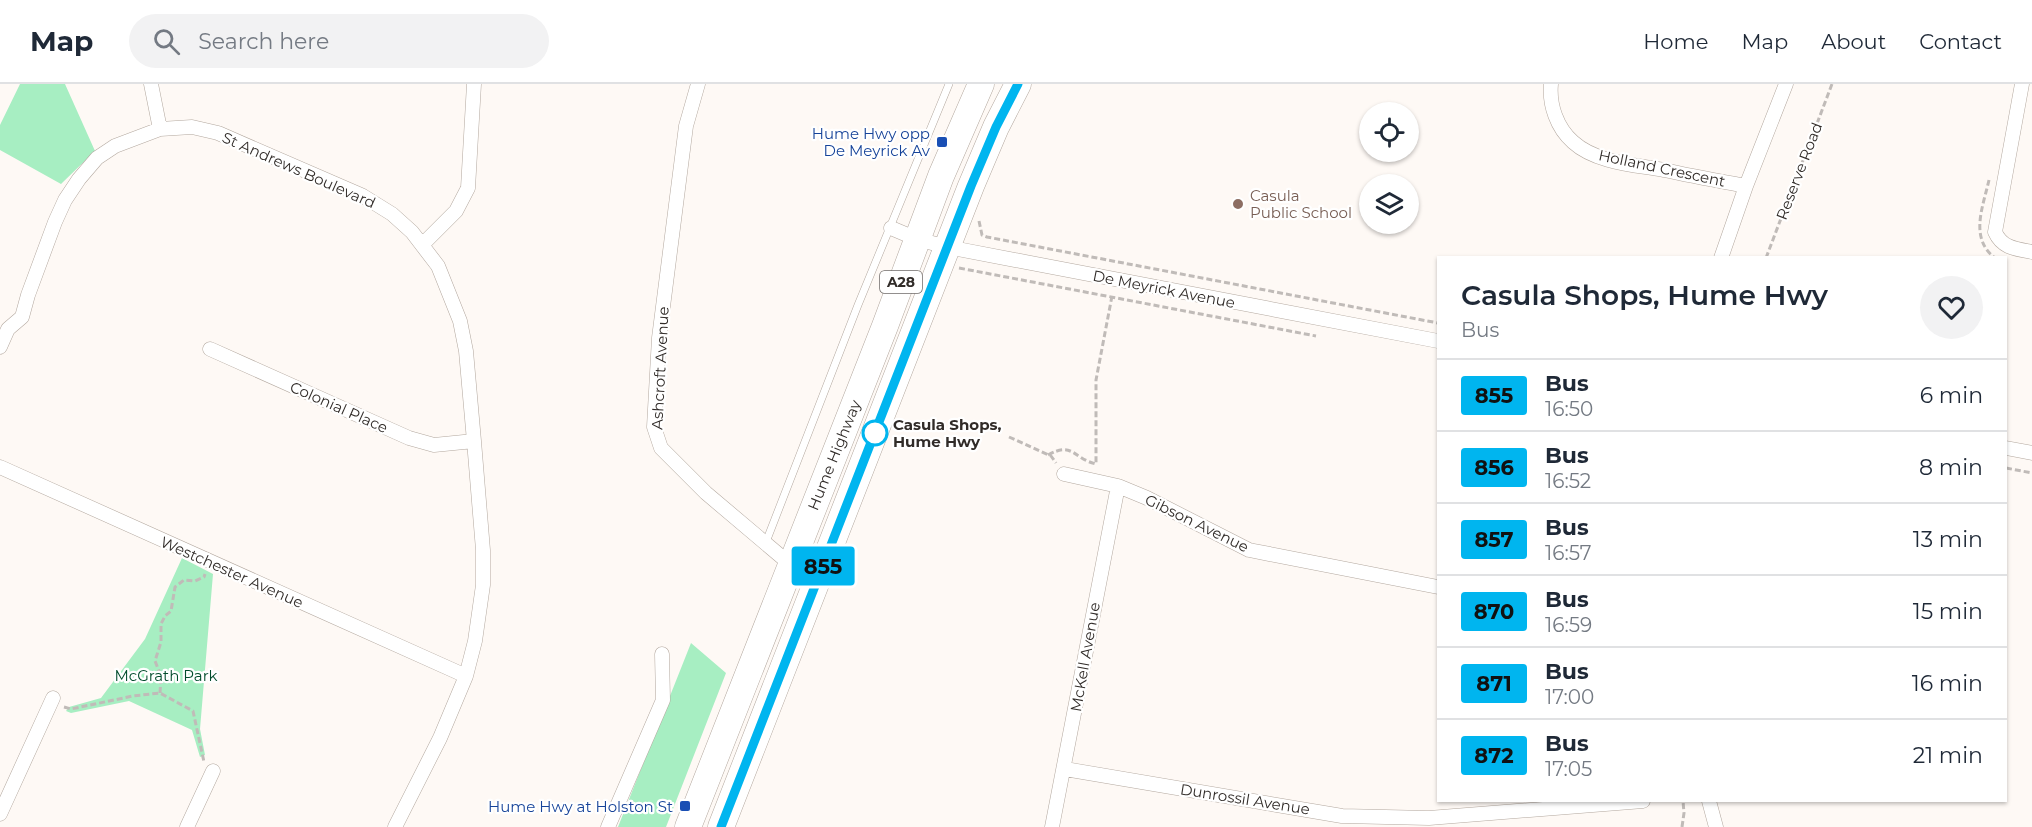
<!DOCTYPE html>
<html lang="en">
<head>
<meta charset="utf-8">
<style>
  body { margin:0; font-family:Montserrat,sans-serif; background:#f2f2f3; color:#1f2937; height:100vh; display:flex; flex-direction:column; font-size:22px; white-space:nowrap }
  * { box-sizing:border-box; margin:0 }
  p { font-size:20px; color:#747a83 }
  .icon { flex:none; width:33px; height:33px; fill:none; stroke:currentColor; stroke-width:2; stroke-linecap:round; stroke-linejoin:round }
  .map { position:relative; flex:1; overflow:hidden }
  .sheet { position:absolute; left:1437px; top:172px; width:570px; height:546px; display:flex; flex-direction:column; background:#fff; border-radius:0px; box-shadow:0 2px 4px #0004 }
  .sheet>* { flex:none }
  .badge { padding:0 12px; border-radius:4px; font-size:21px; line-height:39px }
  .buttons { position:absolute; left:1359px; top:18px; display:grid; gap:12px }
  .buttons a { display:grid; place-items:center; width:60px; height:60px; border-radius:50%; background:#fff; box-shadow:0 2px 4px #0004; font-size:30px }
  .map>.badge { position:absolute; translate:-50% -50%; box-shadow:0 0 0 3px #fff }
  .round { display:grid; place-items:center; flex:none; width:63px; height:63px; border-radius:32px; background:#f2f2f3 }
  .head { display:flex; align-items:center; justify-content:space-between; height:102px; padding:0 24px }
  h1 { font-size:28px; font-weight:600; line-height:45px }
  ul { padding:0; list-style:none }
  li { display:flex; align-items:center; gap:18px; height:72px; padding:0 24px; border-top:2px solid #e0e1e3 }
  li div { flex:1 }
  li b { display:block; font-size:22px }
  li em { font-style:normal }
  li .badge { min-width:66px; font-weight:700; text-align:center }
  header { display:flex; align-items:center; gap:36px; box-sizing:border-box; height:84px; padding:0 30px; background:#fff; border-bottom:2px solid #e0e1e3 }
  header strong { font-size:28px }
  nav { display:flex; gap:33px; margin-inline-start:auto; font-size:21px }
  .search { width:420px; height:54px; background:#f2f2f3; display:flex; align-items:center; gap:15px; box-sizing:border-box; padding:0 21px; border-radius:33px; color:#747a83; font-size:22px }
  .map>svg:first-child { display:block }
  .green { fill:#a7eec2 }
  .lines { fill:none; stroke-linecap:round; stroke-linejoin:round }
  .lane-casing { stroke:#b3a89f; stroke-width:8 }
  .street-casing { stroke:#b3a89f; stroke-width:15 }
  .highway-casing { stroke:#b3a89f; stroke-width:27 }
  .path { stroke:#c0bbb8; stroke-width:3; stroke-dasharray:6 3; stroke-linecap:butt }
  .lane { stroke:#fff; stroke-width:7 }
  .street { stroke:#fff; stroke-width:14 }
  .highway { stroke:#fff; stroke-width:26 }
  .line-casing { stroke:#fff; stroke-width:14 }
  .line { stroke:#00b5ef; stroke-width:9 }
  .transit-dot { fill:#1a4fb4; stroke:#fff; stroke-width:2 }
  .education-dot { fill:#8d6e63; stroke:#fff; stroke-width:2 }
  .stop-dot { fill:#fff; stroke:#00b5ef; stroke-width:3 }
  .labels { text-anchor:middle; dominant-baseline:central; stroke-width:4.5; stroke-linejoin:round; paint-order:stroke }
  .shield { fill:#fff; stroke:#6f6b69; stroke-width:1.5 }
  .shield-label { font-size:14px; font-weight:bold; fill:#312c29 }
  .transit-label { font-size:15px; fill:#164399; stroke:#fff; text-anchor:end }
  .street-label { font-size:15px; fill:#312c29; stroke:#fff }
  .education-label { font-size:15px; fill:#785e54; stroke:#fff; text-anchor:start }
  .stop-label { font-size:15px; font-weight:bold; fill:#312c29; stroke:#fff; text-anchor:start }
  .park-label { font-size:15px; fill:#024c2c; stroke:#fff }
</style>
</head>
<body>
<header>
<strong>Map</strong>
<div class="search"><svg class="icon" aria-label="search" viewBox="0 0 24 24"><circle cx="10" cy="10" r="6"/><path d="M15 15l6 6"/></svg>Search here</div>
<nav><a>Home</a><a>Map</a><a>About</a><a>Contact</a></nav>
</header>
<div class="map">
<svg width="2032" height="743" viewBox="0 0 2032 743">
  <rect width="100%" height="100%" fill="#fef9f5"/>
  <path class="green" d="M20 0H65L95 67 61 100 0 66V41Z
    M182 474 213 490 200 645 205 671 200 673 192 646 129 617 71 629 66 627 69 623 101 614 145 555Z
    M691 559 726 589 666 743H618Z"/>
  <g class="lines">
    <g class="lane-casing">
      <path id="lane" d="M766 458 858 221 949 0"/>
    </g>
    <g class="street-casing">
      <path id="street" d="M151 0 160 45
        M698 0 686 42 659 254 654 343 661 364 706 409 790 480 820 491
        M1551 0C1549 21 1557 44 1573 58 1596 79 1636 81 1664 86 1691 92 1719 97 1746 102
        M2022 0 1995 148C2002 164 2016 165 2032 168
        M891 144 917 155 947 163 1438 257
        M422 161 456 127 468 104 474 0
        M1721 174 1746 102 1786 0
        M0 263 8 245 22 233 28 211 55 138 65 116 79 95 97 74 115 62 160 45 192 43 218 49 363 112 392 130 412 148 438 182 460 237 466 267 474 357 483 466V501L475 557 466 592 440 654 395 743
        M210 265 409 354 434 361 474 357
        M2006 364 2032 369
        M0 383 466 592
        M1064 390 1118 402 1147 414 1249 466 1438 503
        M1065 685 1342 732 1429 734 1643 717
        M1709 717 1716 743
        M0 730 53 614
        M187 743 213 687
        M608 743 663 616 662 570
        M1052 743 1118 402"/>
    </g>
    <g class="highway-casing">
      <path id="highway" d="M688 743 885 242 941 92 981 0
        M721 743 971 102 996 43 1018 0"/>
    </g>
    <path class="path" d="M1989 96C1983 123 1969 154 1995 174
      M979 137 982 151 987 153 1438 239
      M1766 174 1832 0
      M959 184 1316 252
      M1009 353 1051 372 1056 379
      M1048 371C1073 357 1074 375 1096 380V296L1112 212
      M2006 384 2032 389
      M160 609 161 592 155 577 161 558V540L165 532 171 527 175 503 184 496 195 497 204 493 205 490
      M64 623 71 625 133 612 160 609 193 627 204 678
      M1682 743 1684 729 1683 717"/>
    <use href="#lane" class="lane"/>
    <use href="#street" class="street"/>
    <use href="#highway" class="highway"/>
  </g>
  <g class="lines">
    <g class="line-casing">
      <path id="line" d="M721 743 971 102 996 43 1018 0"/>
    </g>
    <use href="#line" class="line"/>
  </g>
  <g class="transit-dot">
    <rect x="936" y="52" width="12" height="12" rx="3"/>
    <rect x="679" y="716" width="12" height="12" rx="3"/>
  </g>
  <circle class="education-dot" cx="1238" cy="120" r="6"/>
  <circle class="stop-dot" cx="875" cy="349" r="12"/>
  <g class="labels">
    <rect class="shield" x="880" y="187" width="42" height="22" rx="4.5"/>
    <g class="shield-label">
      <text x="901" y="198">A28</text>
    </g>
    <g class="transit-label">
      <text x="930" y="49">Hume Hwy opp<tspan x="930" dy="17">De Meyrick Av</tspan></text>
      <text x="673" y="722">Hume Hwy at Holston St</text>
    </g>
    <g class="street-label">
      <text transform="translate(1662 84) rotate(12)">Holland Crescent</text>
      <text transform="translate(299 86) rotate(24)">St Andrews Boulevard</text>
      <text transform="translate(1799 87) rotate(-69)">Reserve Road</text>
      <text transform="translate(1164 205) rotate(11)">De Meyrick Avenue</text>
      <text transform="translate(660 284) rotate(-87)">Ashcroft Avenue</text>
      <text transform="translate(339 323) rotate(24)">Colonial Place</text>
      <text transform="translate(834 371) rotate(-68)">Hume Highway</text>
      <text transform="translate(1197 439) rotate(26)">Gibson Avenue</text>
      <text transform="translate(232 488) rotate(24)">Westchester Avenue</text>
      <text transform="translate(1085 573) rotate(-80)">McKell Avenue</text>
      <text transform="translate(1245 715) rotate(9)">Dunrossil Avenue</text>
    </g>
    <g class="education-label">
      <text x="1250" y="111">Casula<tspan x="1250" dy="17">Public School</tspan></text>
    </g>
    <g class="stop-label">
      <text x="893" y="340">Casula Shops,<tspan x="893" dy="17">Hume Hwy</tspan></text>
    </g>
    <g class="park-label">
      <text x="166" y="591">McGrath Park</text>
    </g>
  </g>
</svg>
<div class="buttons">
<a><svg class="icon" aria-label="locate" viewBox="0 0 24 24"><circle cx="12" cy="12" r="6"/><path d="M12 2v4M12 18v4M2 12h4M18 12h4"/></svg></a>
<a><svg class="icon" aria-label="layers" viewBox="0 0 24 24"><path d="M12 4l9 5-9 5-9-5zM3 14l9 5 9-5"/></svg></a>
</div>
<b class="badge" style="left:823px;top:482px;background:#00b5ef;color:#111">855</b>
<section class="sheet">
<div class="head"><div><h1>Casula Shops, Hume Hwy</h1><p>Bus</p></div><a class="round"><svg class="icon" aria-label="heart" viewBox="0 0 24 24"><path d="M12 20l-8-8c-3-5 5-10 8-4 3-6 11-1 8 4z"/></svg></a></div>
<ul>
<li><span class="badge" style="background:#00b5ef;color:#111">855</span><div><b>Bus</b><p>16:50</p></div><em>6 min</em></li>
<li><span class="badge" style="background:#00b5ef;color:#111">856</span><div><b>Bus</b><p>16:52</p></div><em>8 min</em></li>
<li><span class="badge" style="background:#00b5ef;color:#111">857</span><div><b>Bus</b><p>16:57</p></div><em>13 min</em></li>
<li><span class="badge" style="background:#00b5ef;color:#111">870</span><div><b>Bus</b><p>16:59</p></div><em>15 min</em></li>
<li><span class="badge" style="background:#00b5ef;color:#111">871</span><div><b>Bus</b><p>17:00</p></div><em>16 min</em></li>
<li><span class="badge" style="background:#00b5ef;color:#111">872</span><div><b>Bus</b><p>17:05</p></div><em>21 min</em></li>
</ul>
</section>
</div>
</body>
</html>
